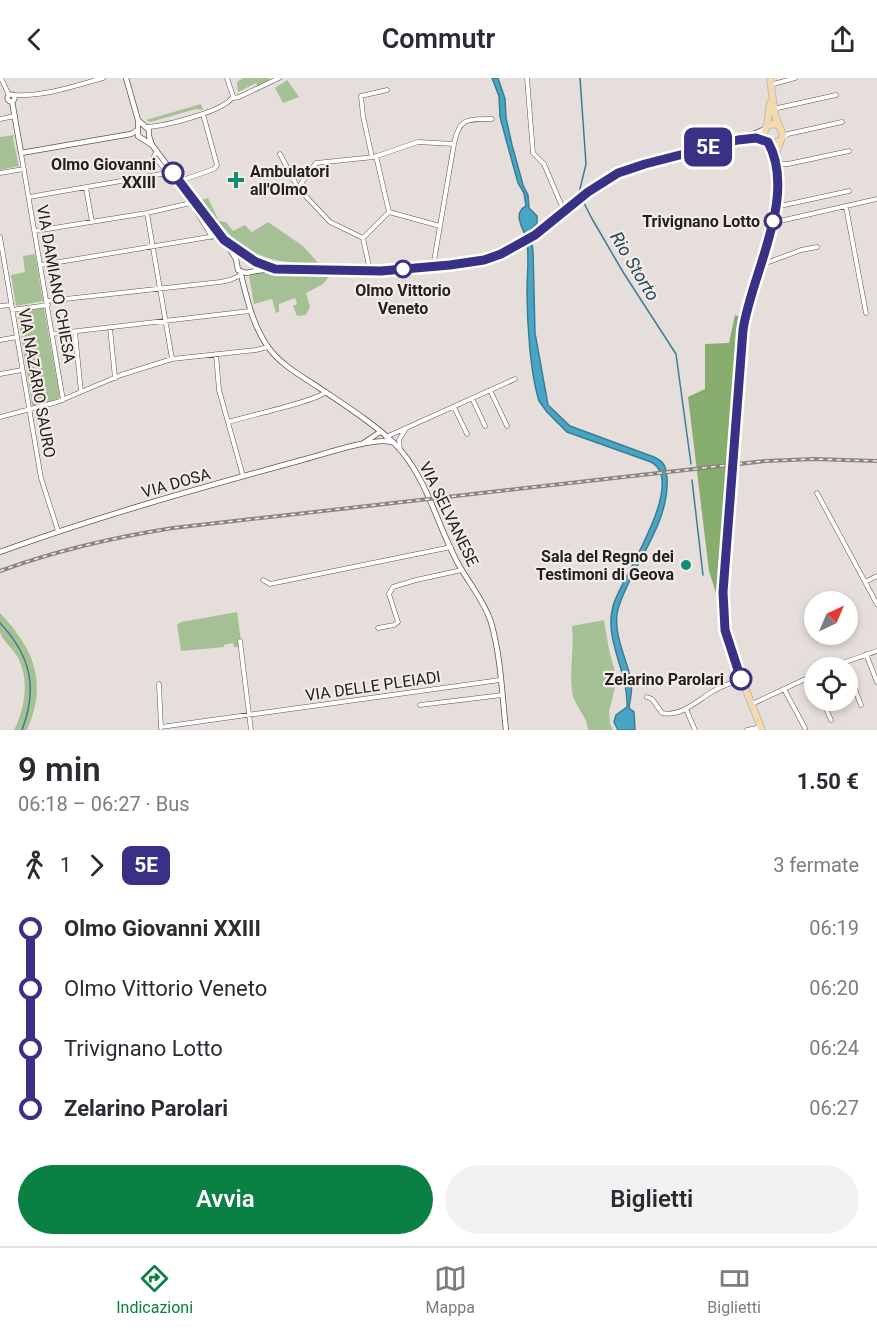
<!DOCTYPE html>
<html lang="it">
<head>
<meta charset="utf-8">
<style>
  body { margin:0; font-family:Roboto,sans-serif; background:#f2f2f3; color:#2b2b33; height:100vh; display:flex; flex-direction:column; font-size:22px; white-space:nowrap }
  * { box-sizing:border-box; margin:0 }
  p { font-size:20px; color:#7c7c81 }
  .icon { flex:none; width:33px; height:33px; fill:none; stroke:currentColor; stroke-width:2; stroke-linecap:round; stroke-linejoin:round }
  .map { position:relative; height:652px; overflow:hidden }
  .panel { display:flex; flex-direction:column; background:#fff; flex:1 }
  .panel>* { flex:none }
  .badge { padding:0 12px; border-radius:9px; font-size:21px; line-height:39px }
  .needle { width:39px; rotate:44deg }
  .fabs { position:absolute; left:804px; top:513px; display:grid; gap:12px }
  .fabs a { display:grid; place-items:center; width:54px; height:54px; border-radius:50%; background:#fff; box-shadow:0 3px 9px #0003; font-size:30px }
  .map>.badge { position:absolute; translate:-50% -50%; box-shadow:0 0 0 3px #fff }
  .legs { display:flex; align-items:center; gap:9px; height:66px; padding:0 18px; font-size:20px }
  .legs p { margin-inline-start:auto }
  .headline { display:flex; align-items:center; justify-content:space-between; height:102px; padding:0 18px }
  h1 { font-size:33px; font-weight:600; line-height:45px }
  .cta { display:flex; gap:12px; margin-top:auto; padding:12px 18px }
  .cta a { flex:1; height:69px; border-radius:36px; background:#0b8043; color:#fff; font-size:24px; font-weight:600; line-height:69px; text-align:center }
  .cta a+a { background:#f2f2f3; color:#2b2b33 }
  ul { padding:0 18px; list-style:none }
  li { display:flex; align-items:center; gap:21px; height:60px; font-size:22px }
  li i { display:grid; place-items:center; width:9px; height:100%; margin:0 8px; background:currentColor }
  li i::after { content:''; width:15px; height:15px; margin:-8px; border:4px solid; border-radius:50%; background:#fff }
  li p { margin-inline-start:auto }
  li:first-child i { background:linear-gradient(#0000 50%,currentColor 0) }
  li:last-child i { background:linear-gradient(currentColor 50%,#0000 0) }
  header { display:flex; justify-content:space-between; align-items:center; height:78px; padding:0 18px; background:#fff; font-size:27px; font-weight:600 }
  .tab-bar { display:flex; justify-content:space-around; align-items:center; height:84px; border-top:2px solid #e1e1e2; background:#fff; font-size:16px; color:#7c7c81 }
  .tab-bar a { display:grid; justify-items:center; gap:3px }
  .tab-bar .on { color:#0b8043 }
  .map>svg:first-child { display:block }
  .green { fill:#a5c095 }
  .forest { fill:#86ad6d }
  .water { fill:#48a5c5; stroke:#3d7d93; stroke-width:1.5 }
  .lines { fill:none; stroke-linecap:round; stroke-linejoin:round }
  .stream { stroke:#3d7d93; stroke-width:1.5 }
  .minor-casing { stroke:#5c5652; stroke-width:5 }
  .tertiary-casing { stroke:#5c5652; stroke-width:6 }
  .primary-casing { stroke:#bdbcbc; stroke-width:8 }
  .minor { stroke:#fff; stroke-width:4 }
  .tertiary { stroke:#fff; stroke-width:4.5 }
  .primary { stroke:#f6d8ae; stroke-width:6 }
  .rail-casing { stroke:#8a8581; stroke-width:4 }
  .rail { stroke:#f3ebe7; stroke-width:1.5; stroke-dasharray:4.5; stroke-linecap:butt }
  .primary-bridge-casing { stroke:#bdbcbc; stroke-width:8; stroke-linecap:butt }
  .primary-bridge { stroke:#f6d8ae; stroke-width:6 }
  .line-1-casing { stroke:#fff; stroke-width:14 }
  .line-1 { stroke:#393185; stroke-width:9 }
  .stop-1-dot { fill:#fff; stroke:#393185; stroke-width:3 }
  .poi-dot { fill:#128c70; stroke:#f3ebe7; stroke-width:2 }
  .labels { text-anchor:middle; dominant-baseline:central; stroke-width:4.5; stroke-linejoin:round; paint-order:stroke }
  .stop-label { font-size:16px; font-weight:bold; fill:#23201e; stroke:#f3ebe7; text-anchor:end }
  .poi-label { font-size:16px; font-weight:bold; fill:#23201e; stroke:#f3ebe7; text-anchor:start }
  .street-label { font-size:16px; fill:#23201e; stroke:#f3ebe7 }
  .water-label { font-size:18px; font-style:italic; fill:#244c5b; stroke:#f3ebe7 }
</style>
</head>
<body>
<header><svg class="icon" aria-label="back" viewBox="0 0 24 24"><path d="M15 5l-7 7 7 7"/></svg>Commutr<svg class="icon" aria-label="share" viewBox="0 0 24 24"><path d="M12 15V3M7 8l5-5 5 5M5 13v7h14v-7"/></svg></header>
<div class="map">
<svg width="877" height="652" viewBox="0 0 877 652">
  <rect width="100%" height="100%" fill="#e5deda"/>
  <path class="green" d="M243 0H268L271 2 258 9 256 5 238 14 237 4Z
    M287 2 299 19 283 25 275 10Z
    M201 26 203 32 196 31 150 44 146 42Z
    M14 57 13 61 19 88 0 92V59Z
    M208 120 219 143 226 144 233 153 245 147 252 154 268 144 303 168 320 187C256 184 238 173 201 122Z
    M35 176 43 223 16 228 11 197 25 194 23 178Z
    M267 193 274 194 275 197H330L323 206 306 215 310 229 306 237 297 238 293 228 297 226 295 220 279 226V234L276 235 272 221 254 226 249 198 251 196Z
    M44 230 60 320 34 328 32 327 17 233Z
    M237 534 241 563 238 564 239 569H234L233 565 224 567V569L181 573 177 547 181 544Z
    M0 535C34 571 48 604 27 652H14C25 630 30 601 17 578 12 570 2 562 0 554 0 549 0 540 0 535Z
    M604 542 609 572 617 601 609 634 610 646 613 652H588C587 638 577 631 573 618 568 594 575 571 572 548Z"/>
  <path class="forest" d="M735 237 742 240 728 396 720 528 709 493 688 319 705 311V266L729 265Z"/>
  <path class="water" d="M492 0H498L505 21 506 40 512 67 523 107 528 117 529 130 537 138V145L530 153 533 173 535 255 548 327 570 348 654 379C665 384 666 389 667 400 669 437 646 470 630 502 625 513 619 524 617 536 614 559 627 581 631 603 633 613 630 620 629 630L634 634 635 652H618L614 644 616 637 627 629C629 594 602 560 614 525 623 498 688 403 651 384L567 354 547 334 539 323C530 294 527 243 527 212 527 195 530 176 526 160 523 149 512 136 526 128L524 115 518 105 507 65 500 39 499 18Z"/>
  <g class="lines">
    <path class="stream" d="M580 0 586 86 579 115 591 139 623 194 676 276 691 386
      M692 402 703 497
      M0 545C31 578 38 610 22 652"/>
    <g class="minor-casing">
      <path id="minor" d="M1 0 9 17
        M527 0 533 75 544 86 564 133
        M770 7 795 0
        M13 17C43 19 75 8 103 0
        M233 20 239 19 279 0
        M773 31 836 17
        M0 41 15 38
        M147 49C164 48 227 33 233 18L227 0
        M782 60 788 56 842 44
        M454 66C459 40 467 41 492 41
        M157 73 154 78 192 126 212 159
        M21 75 63 322
        M280 76 298 110
        M372 79 363 38 361 18 387 12
        M776 86H788L849 73
        M0 95 24 91
        M180 103 214 91 217 87 203 36
        M86 110 92 144
        M29 119 167 95
        M776 127 780 128 849 113
        M846 129 866 235
        M389 134 440 148
        M147 135 172 281
        M773 142 780 143 877 121
        M35 153 147 135 195 124
        M0 159 41 400 58 453
        M363 160 389 134 376 78
        M762 182 769 184 801 172 817 169
        M41 187 221 157
        M370 193 363 160 330 144 298 110 316 85 374 79 418 64 454 66 433 189
        M47 223 220 204 230 202 241 197
        M0 228 11 227
        M12 232 48 227
        M110 250 115 300
        M75 254 81 314
        M52 256 250 233
        M0 262 17 259
        M216 276 219 312 243 398
        M0 296 22 292
        M490 312 507 348
        M472 320 485 348
        M454 329 467 356
        M0 339 57 324 121 297 172 281 256 272 268 269
        M228 344C247 338 314 324 326 314
        M386 359 515 301
        M400 372 399 362 405 352
        M817 415 877 526
        M263 502 270 506 451 469
        M865 504 877 498
        M378 550 394 547 398 544 389 516 393 509 416 502 462 492
        M240 563 251 652
        M866 576 877 604
        M828 590 877 573
        M848 593 861 627
        M159 606 161 650
        M784 611 805 650
        M647 619 652 621 662 635C680 639 696 624 710 615 719 609 731 605 741 601
        M822 622 831 642
        M752 626 814 597
        M420 627 502 617
        M686 631 695 652
        M161 649 500 602
        M747 652 761 649"/>
    </g>
    <g class="tertiary-casing">
      <path id="tertiary" d="M126 0 138 42V58L152 67
        M7.5 20a3.5 3.5 0 1 1 7 0a3.5 3.5 0 1 1-7 0Z
        M12 23 21 75 131 56 138 52
        M138 42 149 52V58L152 67 224 162 236 181 238 192 246 195C274 188 306 192 335 192 383 193 433 193 480 183 529 173 561 130 601 105 651 74 713 76 765 51
        M746 61 756 60 764 62
        M229 165 256 184 273 190
        M240 193C247 220 252 246 268 269 281 287 300 297 318 309 343 326 372 344 394 365 428 399 437 449 460 489 471 508 484 523 491 544 501 579 502 617 506 652
        M362 366 380 354
        M0 474C99 438 200 410 302 382 321 377 374 359 391 364"/>
    </g>
    <g class="primary-casing">
      <path id="primary" d="M767 48 770 25
        M779 48 774 46 767 48 763 58 767 64 772 66 779 63
        M733 378 744 244 749 221 772 149 777 111V72L783 57 775 38 770 0
        M732 400 723 514 724 548 730 572 762 652"/>
    </g>
    <use href="#minor" class="minor"/>
    <use href="#tertiary" class="tertiary"/>
    <use href="#primary" class="primary"/>
    <g class="rail-casing">
      <path id="rail" d="M0 493C55 473 115 459 173 450L765 383 814 381 877 383"/>
    </g>
    <use href="#rail" class="rail"/>
    <g class="primary-bridge-casing">
      <path id="primary-bridge" d="M732 400 733 378"/>
    </g>
    <use href="#primary-bridge" class="primary-bridge"/>
  </g>
  <g class="lines">
    <g class="line-1-casing">
      <path id="line-1" d="M173 95 224 162 256 184 275 191 381 193 450 187 484 182 501 176 535 157 588 114 618 95 645 86 738 62 756 60 768 64C798 119 751 196 743 252L723 514 725 552 741 601"/>
    </g>
    <use href="#line-1" class="line-1"/>
  </g>
  <g class="stop-1-dot">
    <circle cx="173" cy="95" r="10"/>
    <circle cx="773" cy="143" r="8"/>
    <circle cx="403" cy="191" r="8"/>
    <circle cx="741" cy="601" r="10"/>
  </g>
  <g class="poi-dot">
    <path d="M233 93h6v6h6v6h-6v6h-6v-6h-6v-6h6z"/>
    <circle cx="686" cy="487" r="6"/>
  </g>
  <g class="labels">
    <g class="stop-label">
      <text x="156" y="86">Olmo Giovanni<tspan x="156" dy="18">XXIII</tspan></text>
      <text x="760" y="143">Trivignano Lotto</text>
      <text x="403" y="212" text-anchor="middle">Olmo Vittorio<tspan x="403" dy="18">Veneto</tspan></text>
      <text x="724" y="601">Zelarino Parolari</text>
    </g>
    <g class="poi-label">
      <text x="250" y="93">Ambulatori<tspan x="250" dy="18">all'Olmo</tspan></text>
      <text x="674" y="478" text-anchor="end">Sala del Regno dei<tspan x="674" dy="18">Testimoni di Geova</tspan></text>
    </g>
    <g class="street-label">
      <text transform="translate(56 206) rotate(80)">VIA DAMIANO CHIESA</text>
      <text transform="translate(37 305) rotate(80)">VIA NAZARIO SAURO</text>
      <text transform="translate(176 405) rotate(-16)">VIA DOSA</text>
      <text transform="translate(449 436) rotate(64)">VIA SELVANESE</text>
      <text transform="translate(373 608) rotate(-8)">VIA DELLE PLEIADI</text>
    </g>
    <g class="water-label">
      <text transform="translate(635 188) rotate(59)">Rio Storto</text>
    </g>
  </g>
</svg>
<div class="fabs">
<a><svg class="needle" viewBox="-14 -14 28 28"><path d="M0-13l5 13h-10z" fill="#e53935"/><path d="M0 13l5-13h-10z" fill="#7c7c81"/></svg></a>
<a><svg class="icon" aria-label="locate" viewBox="0 0 24 24"><circle cx="12" cy="12" r="6"/><path d="M12 2v4M12 18v4M2 12h4M18 12h4"/></svg></a>
</div>
<b class="badge" style="left:708px;top:69px;background:#393185;color:#fff">5E</b>
</div>
<section class="panel">
<div class="headline"><div><h1>9 min</h1><p>06:18 – 06:27 · Bus</p></div><b>1.50 €</b></div>
<div class="legs"><svg class="icon" aria-label="walk" viewBox="0 0 24 24"><circle cx="13" cy="4" r="2"/><path d="M13 8l-2 6 4 7M11 14l-3 7M7 12l3-4h3l4 4"/></svg>1<svg class="icon" aria-label="forward" viewBox="0 0 24 24"><path d="M9 5l7 7-7 7"/></svg><b class="badge" style="background:#393185;color:#fff">5E</b><p>3 fermate</p></div>
<ul>
<li><i style="color:#393185"></i><b>Olmo Giovanni XXIII</b><p>06:19</p></li>
<li><i style="color:#393185"></i><span>Olmo Vittorio Veneto</span><p>06:20</p></li>
<li><i style="color:#393185"></i><span>Trivignano Lotto</span><p>06:24</p></li>
<li><i style="color:#393185"></i><b>Zelarino Parolari</b><p>06:27</p></li>
</ul>
<div class="cta"><a>Avvia</a><a>Biglietti</a></div>
</section>
<nav class="tab-bar">
<a class="on"><svg class="icon" aria-label="directions" viewBox="0 0 24 24"><path d="M12 3l9 9-9 9-9-9zM9 14v-3h6M13 9l2 2-2 2"/></svg>Indicazioni</a>
<a><svg class="icon" aria-label="map" viewBox="0 0 24 24"><path d="M3 6l6-2 6 2 6-2v14l-6 2-6-2-6 2zM9 4v14M15 6v14"/></svg>Mappa</a>
<a><svg class="icon" aria-label="tickets" viewBox="0 0 24 24"><path d="M3 7h18v10H3zM15 7v10"/></svg>Biglietti</a>
</nav>
</body>
</html>
